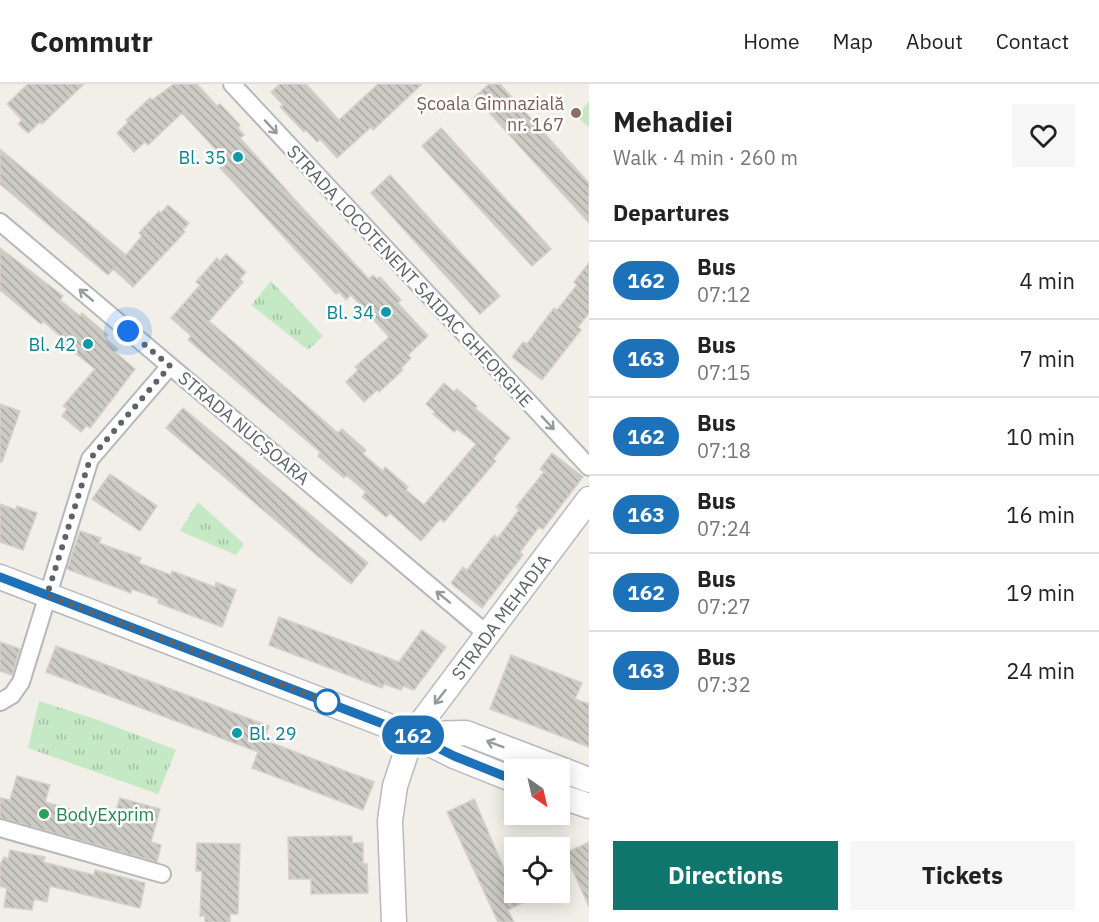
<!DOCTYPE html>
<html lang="en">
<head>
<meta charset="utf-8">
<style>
  body { margin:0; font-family:"IBM Plex Sans",sans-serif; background:#f6f6f6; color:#222; height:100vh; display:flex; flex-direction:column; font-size:22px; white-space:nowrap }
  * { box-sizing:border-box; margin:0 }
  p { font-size:20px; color:#767676 }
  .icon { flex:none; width:33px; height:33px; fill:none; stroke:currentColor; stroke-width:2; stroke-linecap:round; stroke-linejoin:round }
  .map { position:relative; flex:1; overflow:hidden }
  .side { display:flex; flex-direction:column; background:#fff; width:510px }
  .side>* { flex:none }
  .badge { padding:0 12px; border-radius:20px; font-size:21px; line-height:39px }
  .needle { width:39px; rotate:146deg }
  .controls { position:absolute; left:504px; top:675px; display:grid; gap:12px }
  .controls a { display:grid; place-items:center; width:66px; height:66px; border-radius:0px; background:#fff; box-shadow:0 3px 15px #0003; font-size:30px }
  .you { position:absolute; width:30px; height:30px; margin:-15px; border:4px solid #fff; border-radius:50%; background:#1a73e8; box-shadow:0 0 0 9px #1a73e833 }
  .map>.badge { position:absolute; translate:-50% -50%; box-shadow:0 0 0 3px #fff }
  h2 { padding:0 24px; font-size:22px; line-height:54px }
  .round { display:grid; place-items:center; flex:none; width:63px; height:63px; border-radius:0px; background:#f6f6f6 }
  .summary { display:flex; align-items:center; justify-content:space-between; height:102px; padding:0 24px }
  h1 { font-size:28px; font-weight:700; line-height:45px }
  .button { display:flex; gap:12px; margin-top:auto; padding:12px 24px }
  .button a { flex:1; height:69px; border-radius:0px; background:#0f766e; color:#fff; font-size:24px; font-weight:700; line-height:69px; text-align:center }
  .button a+a { background:#f6f6f6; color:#222 }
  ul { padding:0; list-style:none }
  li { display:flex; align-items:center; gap:18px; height:78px; padding:0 24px; border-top:2px solid #e0e0e0 }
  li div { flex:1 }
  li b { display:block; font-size:22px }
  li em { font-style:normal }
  li .badge { min-width:66px; font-weight:700; text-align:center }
  header { display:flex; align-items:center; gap:36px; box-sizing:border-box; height:84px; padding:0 30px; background:#fff; border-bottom:2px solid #e0e0e0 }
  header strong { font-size:28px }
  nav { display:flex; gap:33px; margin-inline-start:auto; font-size:21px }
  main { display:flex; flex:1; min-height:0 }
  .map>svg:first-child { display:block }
  .park { fill:url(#park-tufts) }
  .garden { fill:#c5e8c5 }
  .building { fill:url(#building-back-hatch); stroke:#d6d1c6; stroke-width:1.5 }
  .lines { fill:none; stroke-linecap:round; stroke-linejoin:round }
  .street-casing { stroke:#b5b8bc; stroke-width:20 }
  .secondary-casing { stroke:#b6babf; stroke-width:27 }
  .street { stroke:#fff; stroke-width:16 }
  .secondary { stroke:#fff; stroke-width:24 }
  .oneway { stroke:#979a9d }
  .line-casing { stroke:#fff; stroke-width:14 }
  .line { stroke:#1d71b8; stroke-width:9 }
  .walk { stroke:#5f6368; stroke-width:6; stroke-dasharray:0 10.8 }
  .education-dot { fill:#8d6e63; stroke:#fff; stroke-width:2 }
  .culture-dot { fill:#0f9aa8; stroke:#fff; stroke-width:2 }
  .stop-dot { fill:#fff; stroke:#1d71b8; stroke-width:3 }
  .leisure-dot { fill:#2e9e5b; stroke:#fff; stroke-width:2 }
  .labels { text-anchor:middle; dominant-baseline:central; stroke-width:5; stroke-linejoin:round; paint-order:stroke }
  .education-label { font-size:18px; fill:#785e54; stroke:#fff; text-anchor:end }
  .culture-label { font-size:18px; fill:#0d838f; stroke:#fff; text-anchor:end }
  .street-label { font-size:18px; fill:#5f6368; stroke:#fff }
  .leisure-label { font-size:18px; fill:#27864d; stroke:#fff; text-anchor:start }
</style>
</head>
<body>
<header>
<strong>Commutr</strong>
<nav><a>Home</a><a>Map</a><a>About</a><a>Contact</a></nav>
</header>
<main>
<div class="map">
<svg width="589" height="838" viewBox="0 0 589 838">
  <defs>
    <pattern id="park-tufts" width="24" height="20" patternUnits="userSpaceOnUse" patternTransform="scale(1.5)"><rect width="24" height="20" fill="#c5e8c5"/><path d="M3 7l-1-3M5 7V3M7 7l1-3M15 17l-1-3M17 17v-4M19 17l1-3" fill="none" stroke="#a3c0a4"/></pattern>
    <pattern id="building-back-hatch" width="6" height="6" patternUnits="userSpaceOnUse" patternTransform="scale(1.5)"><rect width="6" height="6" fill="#cccac5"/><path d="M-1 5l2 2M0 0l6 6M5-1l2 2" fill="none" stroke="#a9a8a4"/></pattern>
  </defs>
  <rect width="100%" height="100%" fill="#f1efe8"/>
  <path class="park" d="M271 197 323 252 308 266 251 221Z
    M198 418 244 460 236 471 180 447Z
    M39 617 101 637 176 666 158 710 28 664Z"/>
  <path class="garden" d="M589 17V43L577 33Z"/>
  <path class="building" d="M28 0H84L42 40 40 38 28 49 18 40 22 36 7 20Z
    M174 0H197L217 22 220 20 240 41 238 44 244 51 240 54 297 118 369 195 373 191 377 195 380 193 401 216 398 219 428 252 408 271 411 274 401 284 403 286 379 308 377 306 364 318 346 298 358 286 355 283 389 253 351 211 346 216 339 208 336 210 237 102 220 84 223 81 217 75 221 71 182 29 148 61 145 58 134 68 117 49 128 38 126 36 150 14 152 16Z
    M280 0H306L339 36 378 0H422L373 46 371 43 337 74 320 55 317 58 306 46 304 48 280 23 283 21 271 8Z
    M489 0H500L589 99V139L475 13Z
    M441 44 551 165 532 182 422 62Z
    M0 65 126 171 142 152 139 149 159 127 161 129 168 121 189 139 183 146 185 148 133 203 113 185 108 191 0 100Z
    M390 91 500 212 480 230 371 109Z
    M0 164 63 212 60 216 80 232 82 229 108 251 105 254 118 265 115 268 135 285 90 344 87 341 81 348 62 332 67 325 63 322 95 285 59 256 61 253 43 237 41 240 0 206Z
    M226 170 246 188 240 195 243 198 209 237 338 349 342 345 366 366 363 370 383 387 385 383 408 403 406 406 424 421 476 360 457 345 454 348 433 330 435 328 426 320 444 299 454 308 457 305 477 322 475 324 510 354 493 375 496 377 444 438 440 435 421 457 390 429 386 433 362 413 366 408 346 391 344 394 318 372 320 368 188 256 191 252 171 234 200 201 196 198 217 174 220 177Z
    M589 179V229L578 243 581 246 542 296 512 273 523 258 527 260 554 224 557 226 577 201 574 198Z
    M0 320 20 327 2 378H0Z
    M183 324 368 479 351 500 166 344Z
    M552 369 583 393 543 445 539 443 520 468 523 471 482 524 451 499 463 483 467 486 494 451 498 454 519 426 516 423 544 388 540 385Z
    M110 390 157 422 140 447 92 415Z
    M0 420 16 426 17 422 37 429 23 466 0 458Z
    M80 447 101 454 99 459 141 474 139 479 171 491 172 487 215 503 216 498 236 506 222 543 158 519 159 515 132 505 131 509 67 485Z
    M279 533 399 578 422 546 446 563 414 606 403 602 401 606 384 600 382 604 269 561Z
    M0 558 20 565 12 591 0 587Z
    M56 562 269 642 264 656 374 698 363 726 252 684 258 668 46 588Z
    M511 571 582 599 575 615 589 620V663L490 625Z
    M17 692 50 701 45 718 113 737 120 714 160 725 151 758 161 761 157 778 0 734V714L10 716Z
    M474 715 514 808 522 819 508 826 514 838H498L447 728Z
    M352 752V759H363V780H367L368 809 311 810V795H289L288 753Z
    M589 758V823L565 769Z
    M197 759 240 760 238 830H230V838H205V832H200L202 787H196Z
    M10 766 45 773 43 778 94 791 95 786 145 799 140 824 50 802 47 818 34 815 32 826 4 823 7 804 0 802V781L4 773 8 775Z"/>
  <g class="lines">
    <g class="street-casing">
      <path id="street" d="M232 0 589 383
        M0 138 488 551
        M0 618 12 611 21 598 90 375 170 282
        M0 744 162 790"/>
    </g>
    <g class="secondary-casing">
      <g id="secondary">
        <path d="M0 493 412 651 454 672 514 696"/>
        <path d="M414 650 466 649 589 696"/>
        <path d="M560 712 589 722"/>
        <path id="s1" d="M394 838 390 737 395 702 412 651 589 415"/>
      </g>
    </g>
    <use href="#street" class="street"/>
    <use href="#secondary" class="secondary"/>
  </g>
  <defs><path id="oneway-shaft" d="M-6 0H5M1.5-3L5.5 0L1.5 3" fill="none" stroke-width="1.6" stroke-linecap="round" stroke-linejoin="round" transform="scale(1.5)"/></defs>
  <g class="oneway">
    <use href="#oneway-shaft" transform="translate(271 43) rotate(47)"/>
    <use href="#oneway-shaft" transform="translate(86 211) rotate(-140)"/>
    <use href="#oneway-shaft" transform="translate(548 339) rotate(47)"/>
    <use href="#oneway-shaft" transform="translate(443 513) rotate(-141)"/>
    <use href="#oneway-shaft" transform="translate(440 613) rotate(128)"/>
    <use href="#oneway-shaft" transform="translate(495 660) rotate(-159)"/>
  </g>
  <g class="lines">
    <g class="line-casing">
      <path id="line" d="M0 493 412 651 454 672 514 696"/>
    </g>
    <use href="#line" class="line"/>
    <path class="walk" d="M128 247 170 282 90 375 47 511 327 618"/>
  </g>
  <circle class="education-dot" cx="576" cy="29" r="6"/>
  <g class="culture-dot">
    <circle cx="238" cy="73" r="6"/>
    <circle cx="386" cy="228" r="6"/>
    <circle cx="88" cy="260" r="6"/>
    <circle cx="237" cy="649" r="6"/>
  </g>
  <circle class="stop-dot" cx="327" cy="618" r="12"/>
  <circle class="leisure-dot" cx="44" cy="730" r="6"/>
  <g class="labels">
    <g class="education-label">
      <text x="564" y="19">Școala Gimnazială<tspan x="564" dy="21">nr. 167</tspan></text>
    </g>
    <g class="culture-label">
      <text x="226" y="73">Bl. 35</text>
      <text x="374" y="228">Bl. 34</text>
      <text x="76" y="260">Bl. 42</text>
      <text x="249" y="649" text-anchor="start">Bl. 29</text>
    </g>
    <g class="street-label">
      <text transform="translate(410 192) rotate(47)">STRADA LOCOTENENT SAIDAC GHEORGHE</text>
      <text transform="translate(244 344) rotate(40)">STRADA NUCȘOARA</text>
      <text stroke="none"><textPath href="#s1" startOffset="338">STRADA MEHADIA</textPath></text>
    </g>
    <g class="leisure-label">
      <text x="56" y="730">BodyExprim</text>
    </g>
  </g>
</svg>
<div class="controls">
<a><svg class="needle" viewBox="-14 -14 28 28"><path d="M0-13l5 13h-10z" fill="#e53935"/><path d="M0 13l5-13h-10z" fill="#767676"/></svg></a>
<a><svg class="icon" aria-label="locate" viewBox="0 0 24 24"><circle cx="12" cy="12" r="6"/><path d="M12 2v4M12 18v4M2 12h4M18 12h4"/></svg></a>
</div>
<div class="you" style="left:128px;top:247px"></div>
<b class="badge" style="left:413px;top:651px;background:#1d71b8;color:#fff">162</b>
</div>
<section class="side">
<div class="summary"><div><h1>Mehadiei</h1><p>Walk · 4 min · 260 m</p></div><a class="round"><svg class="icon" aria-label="heart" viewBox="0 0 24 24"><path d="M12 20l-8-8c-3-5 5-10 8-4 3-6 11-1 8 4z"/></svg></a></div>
<h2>Departures</h2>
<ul>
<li><span class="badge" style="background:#1d71b8;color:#fff">162</span><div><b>Bus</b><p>07:12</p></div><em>4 min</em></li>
<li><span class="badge" style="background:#1d71b8;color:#fff">163</span><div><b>Bus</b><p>07:15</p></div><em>7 min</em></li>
<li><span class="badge" style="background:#1d71b8;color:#fff">162</span><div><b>Bus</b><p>07:18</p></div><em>10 min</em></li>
<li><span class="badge" style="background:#1d71b8;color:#fff">163</span><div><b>Bus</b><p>07:24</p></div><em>16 min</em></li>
<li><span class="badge" style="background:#1d71b8;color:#fff">162</span><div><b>Bus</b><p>07:27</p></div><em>19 min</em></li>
<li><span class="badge" style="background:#1d71b8;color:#fff">163</span><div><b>Bus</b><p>07:32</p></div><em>24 min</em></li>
</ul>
<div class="button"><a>Directions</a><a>Tickets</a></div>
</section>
</main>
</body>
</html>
